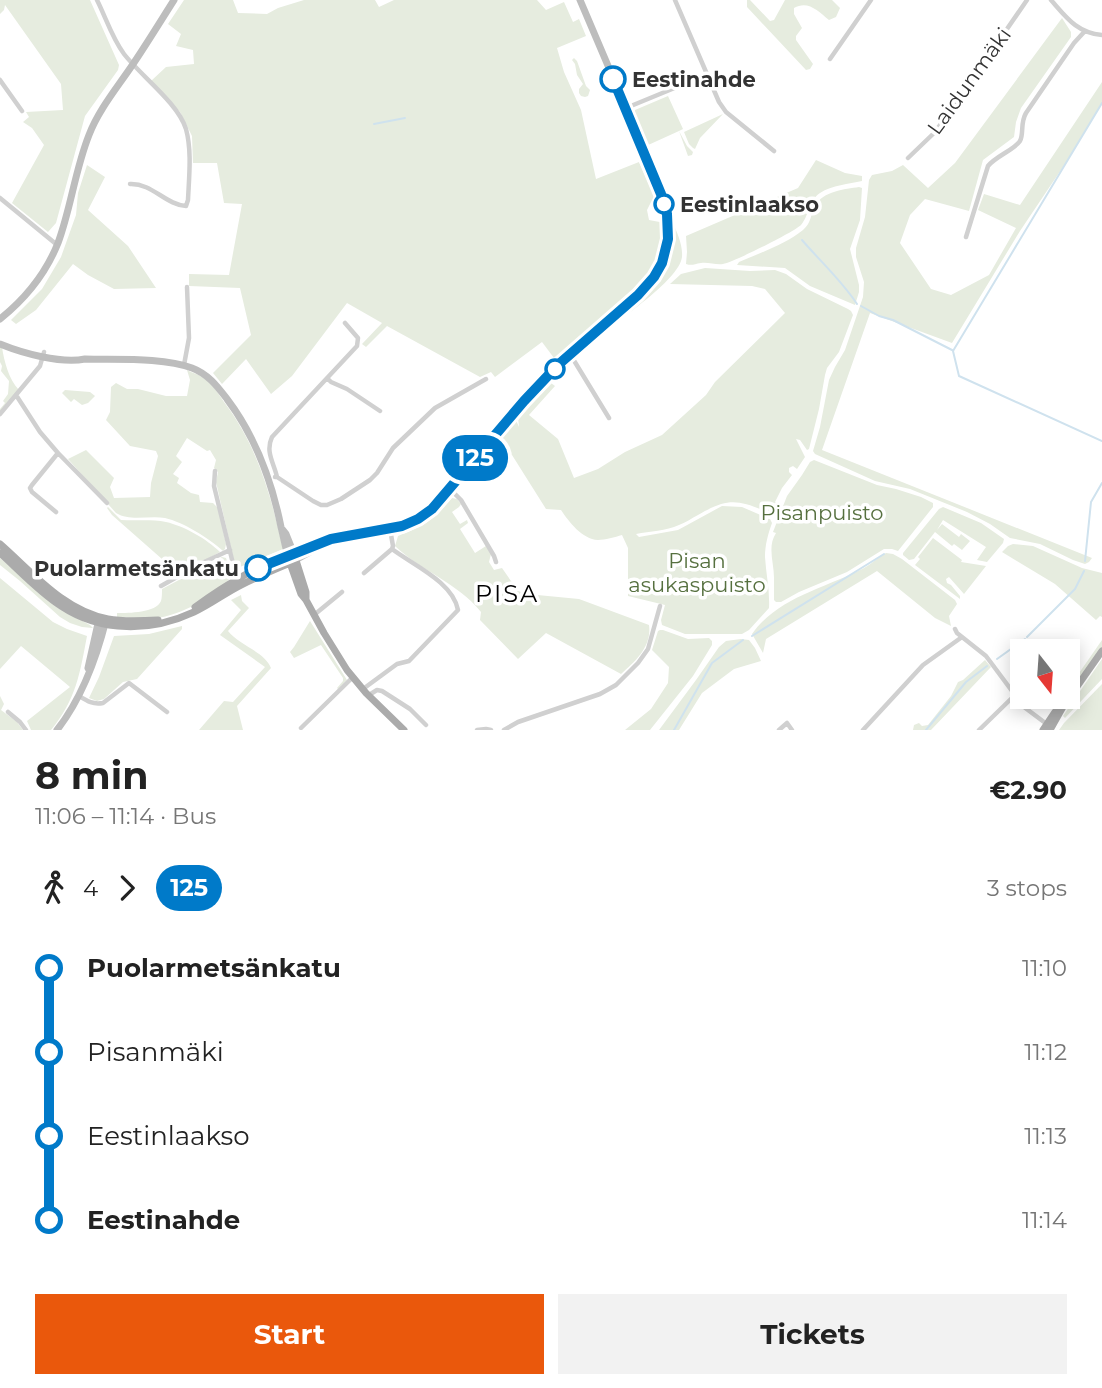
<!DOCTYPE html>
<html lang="en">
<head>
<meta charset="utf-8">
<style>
  body { margin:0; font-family:Montserrat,sans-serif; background:#f2f2f2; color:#222; height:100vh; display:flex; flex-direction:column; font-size:26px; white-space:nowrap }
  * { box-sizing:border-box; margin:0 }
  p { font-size:23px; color:#767676 }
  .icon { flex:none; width:38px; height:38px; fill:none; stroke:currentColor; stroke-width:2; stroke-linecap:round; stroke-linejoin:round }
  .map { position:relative; height:730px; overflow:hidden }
  .details { display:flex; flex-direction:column; background:#fff; flex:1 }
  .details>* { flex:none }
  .badge { padding:0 14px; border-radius:23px; font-size:24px; line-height:46px }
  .needle { width:46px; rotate:163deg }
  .buttons { position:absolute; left:1010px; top:639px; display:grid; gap:14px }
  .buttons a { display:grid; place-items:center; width:70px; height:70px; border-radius:0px; background:#fff; box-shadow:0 4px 18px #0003; font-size:35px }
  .map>.badge { position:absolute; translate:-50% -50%; box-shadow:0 0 0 4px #fff }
  .legs { display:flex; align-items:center; gap:10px; height:77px; padding:0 35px; font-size:23px }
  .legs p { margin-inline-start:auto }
  .headline { display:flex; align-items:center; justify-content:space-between; height:119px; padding:0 35px }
  h1 { font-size:38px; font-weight:700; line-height:52px }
  .primary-button { display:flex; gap:14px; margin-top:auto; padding:14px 35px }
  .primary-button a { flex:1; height:80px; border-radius:0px; background:#ea580c; color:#fff; font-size:28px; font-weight:700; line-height:80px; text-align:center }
  .primary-button a+a { background:#f2f2f2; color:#222 }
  ul { padding:0 35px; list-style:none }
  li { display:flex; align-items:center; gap:24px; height:84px; font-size:26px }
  li i { display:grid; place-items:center; width:10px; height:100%; margin:0 9px; background:currentColor }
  li i::after { content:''; width:18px; height:18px; margin:-9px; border:5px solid; border-radius:50%; background:#fff }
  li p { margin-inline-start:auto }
  li:first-child i { background:linear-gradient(#0000 50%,currentColor 0) }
  li:last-child i { background:linear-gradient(currentColor 50%,#0000 0) }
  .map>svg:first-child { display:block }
  .green { fill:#e6ecdf }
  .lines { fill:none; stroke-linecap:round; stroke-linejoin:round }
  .stream { stroke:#cfe2ee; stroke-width:2 }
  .street { stroke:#d0d0d0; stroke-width:4.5 }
  .secondary { stroke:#bdbdbd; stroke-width:7 }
  .primary { stroke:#ababab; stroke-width:7 }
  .line-1-casing { stroke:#fff; stroke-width:16 }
  .line-1 { stroke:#007ac9; stroke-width:10 }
  .stop-1-dot { fill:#fff; stroke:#007ac9; stroke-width:3.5 }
  .labels { text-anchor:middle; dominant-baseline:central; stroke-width:7; stroke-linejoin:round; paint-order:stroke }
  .stop-label { font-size:21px; font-weight:bold; fill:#333; stroke:#fff; text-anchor:start }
  .street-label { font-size:21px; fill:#333; stroke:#fff }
  .park-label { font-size:21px; fill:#56703f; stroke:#fff }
  .quarter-label { font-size:24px; letter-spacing:2px; fill:#000; stroke:#fff }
</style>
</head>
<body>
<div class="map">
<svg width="1102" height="730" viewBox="0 0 1102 730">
  <rect width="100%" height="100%" fill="#fff"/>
  <path class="green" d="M0 0H90L119 65 118 70 85 116 56 223 48 232 12 203 44 145 32 128 23 122 29 117 26 112 63 110 61 84 5 5 4 10 0 14Z
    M184 0H233L238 13 267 14 278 8 304 0H375L379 7 394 0H537L546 10 564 2 573 22 579 19 586 36 557 48 564 72 581 110 596 179 639 162 654 196 647 210 649 220 665 223C665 235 665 248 660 260 652 281 634 294 618 308 597 326 577 343 554 358L542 342 495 377 491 372 480 377 387 326 366 347 362 344 382 323 347 303 292 376 271 394 246 359 222 384 213 373 251 335 240 288 189 286V274L229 275 242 204 224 203 217 163H193L192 136 180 112 151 81 166 67 194 64 193 50 176 46 181 34 168 24Z
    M747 0H750L770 21 774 20 785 0H832L840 8 836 17 829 20C818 11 808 0 794 8V14L802 28 796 36V40L813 64 810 69 806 70 747 7Z
    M1062 18 1071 32V37L1021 108 1016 122 1014 137 983 160 969 211 925 199 910 215 900 243 931 289 951 295 989 275 1016 228 978 210 984 194 1020 205 1102 82V103L1071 155 1020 231 952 343 870 313 822 450 1092 558 1089 562 1085 564 1073 560 1040 544 1010 538 990 524 967 512 910 489 875 481 815 454 813 451 820 427 829 380 835 367 845 350 863 297 864 282 856 257V248L865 217 869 180 872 175 892 171 903 165 928 188 955 163Z
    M574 58 577 61 586 86 590 90 588 96 585 97 581 96 579 93V89L583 84 577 75 575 64 572 60Z
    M668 96 683 129 679 131 687 146 693 152 692 155 688 156 679 131 646 146 633 115 635 110Z
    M723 114 700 138 695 149 693 148 689 144 684 132Z
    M816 160 845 173 862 176V181C849 184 832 185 820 193 808 201 810 214 801 225 794 232 734 262 723 264 716 265 708 262 701 263 694 264 692 266 686 264L687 252 686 236 798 188Z
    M87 165 105 177 88 210 128 246 156 288 114 289 88 275 73 264 36 310 16 324 11 320 42 289 61 257 76 215 78 193Z
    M859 187 862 188 860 220 850 249 859 285V292L855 305 810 286 785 268 737 265 739 262C760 253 786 244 803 230 812 222 810 215 815 206 823 191 845 189 859 187Z
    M672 221C677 232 683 245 682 257 679 281 615 322 596 338 634 294 675 291 672 221Z
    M705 268 750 271 775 270 786 274 807 289 848 309 851 311 853 315 839 352 827 368 825 375 819 409 809 449 807 450 800 440 796 439 805 457 797 469 793 466 789 468V472L792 475 782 488 775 502 777 503 774 510 770 513C738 500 729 497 698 515 692 518 685 523 679 525 666 531 650 531 636 534L639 537 678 530 722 506 742 507 770 519 772 523C768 534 765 545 765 557 766 574 770 591 769 608L749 630 742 634H685L662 625 661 620 665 605 628 596V548L622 535C615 537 605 540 598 540 582 539 569 522 561 510L546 509 512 455 480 467 478 465 516 420 519 427 518 417 551 383 555 386 529 415 558 439 574 478 598 469 625 452 662 435 706 395 715 382 785 313 765 289 752 286 670 284 681 274Z
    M0 347H2C4 361 9 380 19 390L0 414V409L5 403 3 401 8 394 9 381 1 371 2 366 0 362Z
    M187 370C192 373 198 374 202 377 212 383 218 393 224 402 258 447 271 496 283 549L240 567 236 568 234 561 216 482 218 472 214 468 216 460 210 450 207 451 187 438 176 456 182 462 173 474 179 478 177 483 191 493 199 495 200 502 213 503 218 508 226 544 225 549 223 551C209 538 183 522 165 518 149 515 131 522 116 513L68 459 86 450 114 478 110 487 114 498 150 497 151 483 158 456 156 451 130 446 106 420 110 412 111 387 116 383 127 389H138L166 396H187L190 380Z
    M65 390 90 392 95 396 88 403 82 405 74 399 71 402 62 393Z
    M814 460 877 485 896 489 921 497 933 503V507L898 551 892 549H884L847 572 799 592 781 602H776L774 600C774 592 774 583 774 578 774 562 767 547 776 533L773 532 787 496 802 475 810 462Z
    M452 498 457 499 461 504 459 507 452 512 460 524 467 520 468 523 460 529 475 553 486 546 491 554 489 562 494 570 502 568 518 591 527 594 579 599 649 625C652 646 636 661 621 674L546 633 518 659 480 620 481 612C458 583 421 571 395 546L398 536C426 525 432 521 452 498Z
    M108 507 121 520C136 521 152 519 166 522 184 526 207 539 220 552L179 574 112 515 107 508Z
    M943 507 981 523 1004 539 1003 543 987 562 977 560 986 547 943 520 937 530 942 524 959 537 961 534 970 541 962 550 954 544 952 546 935 532 914 559 909 560 903 555V553L939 509Z
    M933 538 962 560 961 562 986 566 964 594 949 577 946 579 947 583 951 585 960 596V599L915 565 920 559 918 557Z
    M1013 544 1033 546 1082 568 1102 573V617L1100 616 1096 620 1055 584 1002 552 1008 546Z
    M886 553 893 554 902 559 955 600 957 604 949 616 951 626 935 618 877 571 766 639 763 653 752 634C778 597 826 588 864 568 872 564 878 557 886 553Z
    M222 557 226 558 232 575C220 595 179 616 156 618 144 620 129 617 117 617V613C129 613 156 613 161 601 162 598 162 592 162 589Z
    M0 558 58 608 90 625 93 628 82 627 70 623 60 617 20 581 0 565Z
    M0 578 53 622 67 629 87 636C80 673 76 700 51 730H31L27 721 70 687 21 646 0 669Z
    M241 595 242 601 249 608 228 631C239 645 265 652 271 668L237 706 243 730H199L224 701 233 702 265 667 220 635 241 610 231 600Z
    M310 621 347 680 338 689 337 688 343 681V678L321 645 294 658 290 652 294 647Z
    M182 626V629L137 679 123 682 104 699 97 701 89 698 99 677 114 636 149 634Z
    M660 630H663L688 639 709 638 712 641V645L693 676 650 730H625L651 709 668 683 669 667 652 650 658 631Z
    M741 639 749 640 755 648 761 661 734 669 702 693 679 730H659L696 680 719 647 726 641Z
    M1102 640V648L1068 695V689Z
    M1102 659V679L1065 718 1063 716Z
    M985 660 991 667 931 730H913L914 725 919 723 922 726 928 725 951 696 958 682 963 680Z
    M1102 684V730H1059L1064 723Z
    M0 696 4 704 1 710 17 722 23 730H0Z"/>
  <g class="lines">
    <path class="stream" d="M1102 103 953 351 959 376 1102 441
      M374 124 405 118
      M802 240C820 261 842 281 857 304
      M861 306 879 316 893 320 952 350
      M1085 561 1091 502 1102 483
      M752 636 884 554
      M1027 637 1075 589 1084 571
      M997 659 1025 639
      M674 730 712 663 743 640
      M926 730 966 682 987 666"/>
    <path class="street" d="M97 0C106 18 112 38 124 54 141 76 178 103 186 129 192 151 189 177 188 200L186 206C166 205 152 183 130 184
      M675 0 719 102 726 112 774 151
      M1051 0C1066 17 1077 33 1102 35
      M830 59 871 0
      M0 80 22 111
      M626 108 706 75
      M908 158 933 134 945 119 1027 0
      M0 198 56 244
      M966 237 988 166C996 156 1014 150 1020 141 1024 134 1020 123 1026 113L1074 43 1085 31
      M570 354 609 418
      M184 365 189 338 187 287
      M327 378 331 382 347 389 380 411
      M16 395 40 432 58 453 32 485 30 488 32 492 56 512
      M0 414 40 366 44 352
      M58 453 107 503
      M215 471 214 486 237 580
      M275 477H277C274 463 265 452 272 437L357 346 358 338 345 323
      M277 477 313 501 321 505H327L341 499 370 480 377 473 393 448 435 408 486 379
      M450 489 461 500 494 556 496 562
      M364 573 392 549
      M161 586 200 564 230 550
      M314 615 342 592
      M955 629 957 633 986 656 1024 707 1048 725
      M363 689 397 664 409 661 458 610C453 582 413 565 392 549L393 546 390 529
      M369 695 377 690 382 691 410 709 426 725
      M79 696C87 701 93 705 103 703L129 683 167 712
      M8 712 20 722 26 730
      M301 728 353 677
      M477 730 486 729 491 730
      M504 730 518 722 600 694 616 685 638 663 648 649 660 606
      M779 730 787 723 792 730
      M863 730 923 665 962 637
      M979 730 1015 695"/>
    <path class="secondary" d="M0 319C25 299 46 273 58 243 71 208 75 170 89 135 98 111 116 89 131 67 146 45 160 22 174 0
      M0 344C22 353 61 364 85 359 116 360 163 357 192 368 208 374 217 386 227 399 255 436 272 482 281 527 284 539 286 551 290 563L310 552
      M282 529 286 534 294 554C310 549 325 540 342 537 377 528 401 533 432 509 472 461 512 411 556 367 576 347 599 329 621 310 632 300 646 289 655 276 667 258 671 235 667 214L626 108 580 0
      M88 668 99 619
      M57 730C82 698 96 660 106 620"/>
    <path class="primary" d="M0 544C32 572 64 611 108 619 124 622 141 621 158 620
      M0 553C20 571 39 592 61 606 102 633 151 632 194 612 211 604 225 593 241 585 257 577 274 570 290 563L301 594 306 600 324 633 347 670 366 693 404 730
      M195 607C226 585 257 565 294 554L306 592V599
      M1043 730 1055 712 1061 708
      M1050 730 1064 705 1102 651"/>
  </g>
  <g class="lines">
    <g class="line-1-casing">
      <path id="line-1" d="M258 568 331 539 402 526 418 519 432 509 524 401 559 364 638 295 654 277 662 263 668 239 667 214 661 194 613 79"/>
    </g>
    <use href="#line-1" class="line-1"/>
  </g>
  <g class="stop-1-dot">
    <circle cx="613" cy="79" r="12"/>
    <circle cx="664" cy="204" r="9"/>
    <circle cx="555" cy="369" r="9"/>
    <circle cx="258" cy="568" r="12"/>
  </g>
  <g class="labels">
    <g class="stop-label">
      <text x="632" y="79">Eestinahde</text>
      <text x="680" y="204">Eestinlaakso</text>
      <text x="239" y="568" text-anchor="end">Puolarmetsänkatu</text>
    </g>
    <g class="street-label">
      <text transform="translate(969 81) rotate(-54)">Laidunmäki</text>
    </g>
    <g class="park-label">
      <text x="822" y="512">Pisanpuisto</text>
      <text x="697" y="560">Pisan<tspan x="697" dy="24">asukaspuisto</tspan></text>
    </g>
    <g class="quarter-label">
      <text x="507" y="593">PISA</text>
    </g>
  </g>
</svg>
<div class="buttons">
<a><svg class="needle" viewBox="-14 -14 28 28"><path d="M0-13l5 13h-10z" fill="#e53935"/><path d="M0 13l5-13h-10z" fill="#767676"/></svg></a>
</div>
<b class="badge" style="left:475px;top:458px;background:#007ac9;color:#fff">125</b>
</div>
<section class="details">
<div class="headline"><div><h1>8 min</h1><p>11:06 – 11:14 · Bus</p></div><b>€2.90</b></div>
<div class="legs"><svg class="icon" aria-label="walk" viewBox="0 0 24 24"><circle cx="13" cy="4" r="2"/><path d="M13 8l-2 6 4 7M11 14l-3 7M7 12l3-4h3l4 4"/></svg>4<svg class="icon" aria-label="forward" viewBox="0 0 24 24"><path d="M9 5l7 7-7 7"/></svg><b class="badge" style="background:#007ac9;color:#fff">125</b><p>3 stops</p></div>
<ul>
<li><i style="color:#007ac9"></i><b>Puolarmetsänkatu</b><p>11:10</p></li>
<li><i style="color:#007ac9"></i><span>Pisanmäki</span><p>11:12</p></li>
<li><i style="color:#007ac9"></i><span>Eestinlaakso</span><p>11:13</p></li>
<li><i style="color:#007ac9"></i><b>Eestinahde</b><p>11:14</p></li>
</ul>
<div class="primary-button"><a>Start</a><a>Tickets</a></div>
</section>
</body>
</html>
